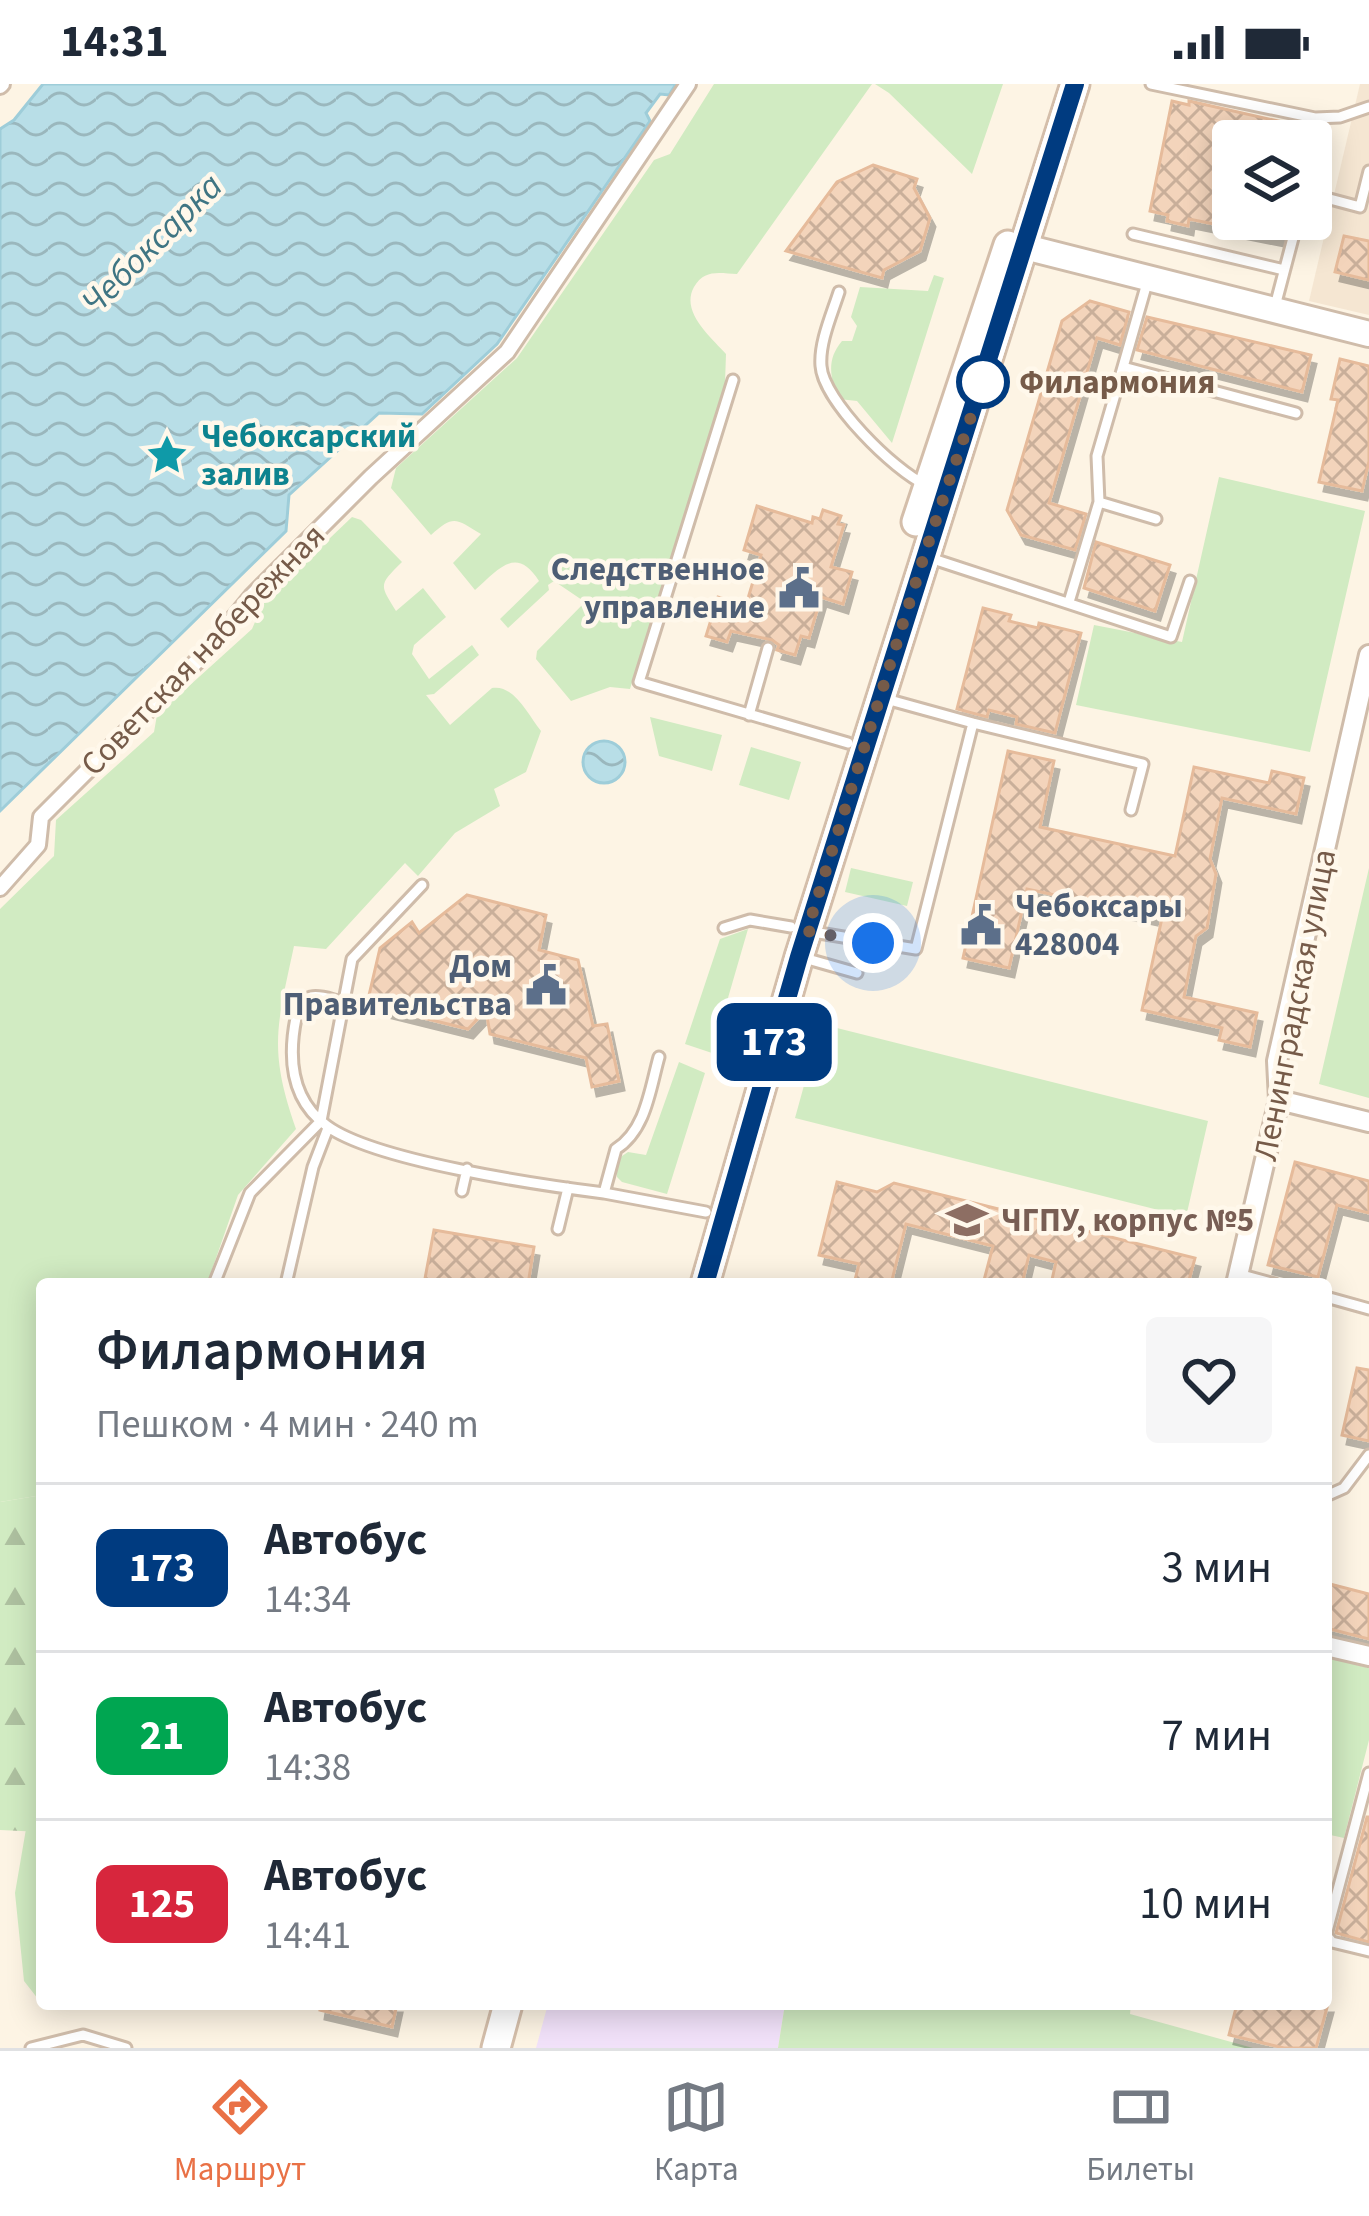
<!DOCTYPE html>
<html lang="ru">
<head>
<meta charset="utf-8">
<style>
  body { margin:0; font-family:"Source Sans 3",sans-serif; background:#f6f6f7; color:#1f2937; height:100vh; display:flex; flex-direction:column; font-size:45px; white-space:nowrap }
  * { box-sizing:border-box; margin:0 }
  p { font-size:39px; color:#747a83 }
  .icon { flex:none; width:66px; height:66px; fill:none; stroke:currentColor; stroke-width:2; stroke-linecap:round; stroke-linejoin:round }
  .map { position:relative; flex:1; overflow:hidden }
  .details { position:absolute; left:36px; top:1194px; width:1296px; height:732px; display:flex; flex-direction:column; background:#fff; border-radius:12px; box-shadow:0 6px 30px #0003 }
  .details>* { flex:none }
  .badge { padding:0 24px; border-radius:18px; font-size:42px; line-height:78px }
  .buttons { position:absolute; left:1212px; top:36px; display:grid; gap:24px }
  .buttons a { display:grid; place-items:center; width:120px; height:120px; border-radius:12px; background:#fff; box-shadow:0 6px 30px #0003; font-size:60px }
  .you { position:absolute; width:60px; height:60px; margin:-30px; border:9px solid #fff; border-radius:50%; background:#1a73e8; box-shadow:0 0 0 18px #1a73e833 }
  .map>.badge { position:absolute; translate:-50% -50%; box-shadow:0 0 0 6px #fff }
  .round { display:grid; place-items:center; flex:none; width:126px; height:126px; border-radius:12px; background:#f6f6f7 }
  .head { display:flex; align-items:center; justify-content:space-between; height:204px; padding:0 60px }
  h1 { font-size:57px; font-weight:600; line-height:90px }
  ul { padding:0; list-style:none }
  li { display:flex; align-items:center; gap:36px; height:168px; padding:0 60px; border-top:3px solid #e0e1e3 }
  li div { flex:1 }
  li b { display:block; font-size:45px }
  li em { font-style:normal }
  li .badge { min-width:132px; font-weight:700; text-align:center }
  .status { display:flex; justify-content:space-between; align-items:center; height:84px; padding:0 60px; background:#fff; direction:ltr }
  .status svg { height:33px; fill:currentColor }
  .tabs { display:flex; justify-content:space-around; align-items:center; height:168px; border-top:3px solid #e0e1e3; background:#fff; font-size:33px; color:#747a83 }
  .tabs a { display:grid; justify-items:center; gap:6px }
  .tabs .active { color:#e97146 }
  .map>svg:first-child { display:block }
  .residential { fill:#f5e6d2 }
  .education { fill:#f1e1f9 }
  .green { fill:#d1ebc2 }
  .forest { fill:url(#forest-firs) }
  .water { fill:url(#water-waves); stroke:#9ecdd9; stroke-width:3 }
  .building { fill:url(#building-cross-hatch); stroke:#e6bb9b; stroke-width:3; filter:url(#shadow) }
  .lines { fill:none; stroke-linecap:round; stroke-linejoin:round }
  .service-casing { stroke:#cfbcaa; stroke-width:15 }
  .pedestrian-casing { stroke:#cfbcaa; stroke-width:20 }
  .minor-casing { stroke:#cfbcaa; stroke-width:24 }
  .tertiary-casing { stroke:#cfbcaa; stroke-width:30 }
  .secondary-casing { stroke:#d4beaa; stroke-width:33 }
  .service { stroke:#fff; stroke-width:9 }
  .pedestrian { stroke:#fff; stroke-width:14 }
  .minor { stroke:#fff; stroke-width:18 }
  .tertiary { stroke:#fff; stroke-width:24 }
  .secondary { stroke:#fff; stroke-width:27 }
  .line-casing { stroke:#fff; stroke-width:27 }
  .line { stroke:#003b80; stroke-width:18 }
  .walk { stroke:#765b49; stroke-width:12; stroke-dasharray:0 21.6 }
  .stop-dot { fill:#fff; stroke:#003b80; stroke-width:6 }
  .labels { text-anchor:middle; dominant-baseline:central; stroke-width:9; stroke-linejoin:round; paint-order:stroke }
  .stop-label { font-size:33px; font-weight:bold; fill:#765b49; stroke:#fff8eb; text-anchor:start }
  .culture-label { font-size:33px; font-weight:bold; fill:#0d838f; stroke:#fff8eb; text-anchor:start }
  .service-label { font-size:33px; font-weight:bold; fill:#4e5e75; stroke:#fff8eb; text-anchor:end }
  .street-label { font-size:33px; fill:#765b49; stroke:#fff8eb }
  .education-label { font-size:33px; font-weight:bold; fill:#785e54; stroke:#fff8eb; text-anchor:start }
  .water-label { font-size:36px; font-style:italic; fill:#3f7583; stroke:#fff8eb }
</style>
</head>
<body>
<div class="status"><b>14:31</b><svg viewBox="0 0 49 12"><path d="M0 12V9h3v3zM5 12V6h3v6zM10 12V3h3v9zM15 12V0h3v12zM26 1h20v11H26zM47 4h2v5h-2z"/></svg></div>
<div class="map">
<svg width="1369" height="1964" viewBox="0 0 1369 1964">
  <defs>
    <pattern id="forest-firs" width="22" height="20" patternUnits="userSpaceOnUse" patternTransform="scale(3)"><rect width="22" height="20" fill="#d1ebc2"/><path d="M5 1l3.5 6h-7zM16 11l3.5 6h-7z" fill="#aec1a0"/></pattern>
    <pattern id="water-waves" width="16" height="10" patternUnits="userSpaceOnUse" patternTransform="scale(3)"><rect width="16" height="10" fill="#b8dee7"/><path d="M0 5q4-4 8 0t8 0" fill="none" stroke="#9ab7bd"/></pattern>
    <pattern id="building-cross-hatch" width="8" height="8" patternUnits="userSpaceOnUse" patternTransform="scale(3)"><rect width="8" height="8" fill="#f3d4bb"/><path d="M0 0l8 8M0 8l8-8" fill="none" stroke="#c9af9a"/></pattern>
    <filter id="shadow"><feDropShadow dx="5" dy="9" stdDeviation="0" flood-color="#0004"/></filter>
  </defs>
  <rect width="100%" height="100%" fill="#fdf4e4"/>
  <path class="residential" d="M1360 0H1369V231L1309 217Z"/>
  <path class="education" d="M548 1920H785L778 1964H536Z"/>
  <path class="green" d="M714 0H872L737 190C719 189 704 185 694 203 680 228 711 253 726 270L725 299 630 605 610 603 571 617 536 575 537 567 585 518 554 497 548 501 549 506 508 544 500 535 539 497C516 461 499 485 475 506L453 479 481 450C456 435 454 430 431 451L391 404 396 384 517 274 654 76 670 70Z
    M875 0H1003L972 90 889 9Z
    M934 191 944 194 892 359 857 317 839 315C830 294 826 276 842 257H852L857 242 851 233 860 203 928 207Z
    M1219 393 1365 427 1310 668 1076 621 1094 541 1182 558Z
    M352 433 361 436 402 478C379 501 379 500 396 527L423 504 446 533 414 561 412 570 429 595 472 561 479 571 434 610 426 611 450 641 492 604C514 600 528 631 541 647L526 688 494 705 500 722 455 749 418 792 405 779 326 865 294 862C277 942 268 965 296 1045L238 1111 207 1200H42V1411L0 1418V825L54 772 56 736 154 648 157 631 252 545 264 517Z
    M650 633 722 651 712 687 659 672Z
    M751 663 801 678 789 716 739 701Z
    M851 784 913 798 907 822 845 808Z
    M1369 784V1014L1319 1000Z
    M748 845 712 969 685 960 720 855Z
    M821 940 1208 1037 1186 1133 795 1034Z
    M679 978 705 989 667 1110 622 1098 617 1093 616 1076 628 1068 646 1071Z
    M1326 1573 1369 1584V1656L1344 1754 1326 1750Z
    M26 1745 42 1748V1920L24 1897 15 1809Z
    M785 1920H1131L1130 1930 1253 1964H778Z"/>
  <path class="forest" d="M42 1411V1553L37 1569 42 1584V1748L0 1746V1418Z"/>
  <path class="water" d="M43 0H676L669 11 660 10 646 29 650 37 497 260 422 330 379 329 289 411 286 447 0 727V45L14 36Z
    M583 678a21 21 0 1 1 42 0a21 21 0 1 1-42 0Z"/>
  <path class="building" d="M1172 17 1189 21V17L1300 42 1297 57H1233V135H1283L1279 153 1189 135 1188 142 1167 137 1168 131 1150 127Z
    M873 81 917 95 914 104 930 134 920 167 884 186 882 194 786 167 837 98Z
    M1344 152 1369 157V196L1335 188Z
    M1090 217 1129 228 1120 261 1097 254 1049 419 1086 430 1075 466 1021 451 1007 426 1062 237Z
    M1147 233 1311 271 1302 308 1137 266Z
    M1340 275 1369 282V377L1362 407 1319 398 1338 316 1331 315Z
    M757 422 812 439 813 433 820 435 823 426 841 432 838 440 844 441 831 483 852 488 843 520 821 513 809 554 801 552 795 571 777 566 779 561 772 556 731 547 727 558 706 552 718 513 746 521 761 471 744 466Z
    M1096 458 1170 481 1155 527 1084 504Z
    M983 524 1011 531 1009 537 1038 544 1039 539 1081 549 1055 649 1016 640 1017 633 989 626 987 633 957 625Z
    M1008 667 1054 677 1040 743 1175 772 1194 683 1269 699 1272 687 1304 694 1296 730 1222 714 1210 775 1216 790 1207 844 1196 852 1184 913 1257 929 1250 963 1219 956 1222 944 1142 926 1162 834 1027 805 1009 884 963 874Z
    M467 811 546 831 539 866 578 876 593 942 607 940 619 997 592 1003 586 974 490 950 486 926 468 945 367 920 380 864 412 838 419 849Z
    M1295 1078 1369 1097V1129L1337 1121 1318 1193 1268 1181Z
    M837 1098 877 1108 894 1099 1195 1174 1188 1200H1051L1056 1178 1029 1171 1022 1200H983L993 1162 906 1140 891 1200H854L859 1180 819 1171Z
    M434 1146 534 1163 528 1200H424Z
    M1357 1284 1369 1286V1357L1342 1351Z
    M1326 1499 1369 1510V1555L1326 1544Z
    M1367 1733H1369V1858L1336 1849Z
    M321 1920H397L392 1943 320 1926Z
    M1237 1920H1328L1316 1964H1284L1229 1951Z"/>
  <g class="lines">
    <g class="service-casing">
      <path id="service" d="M1151 0 1315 34 1340 33 1369 23
        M1311 110 1360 123 1369 87
        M1133 150 1284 186
        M839 208C832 230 819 259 821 282 823 316 894 387 926 401
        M1274 226 1298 135
        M1123 283 1147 199
        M733 296 639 598 848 659
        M1099 418 1156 435
        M930 474 1171 553 1190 497
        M1069 518 1099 418 1097 372 1123 283 1296 329
        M749 631 768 564
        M973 639 1143 680 1131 726
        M724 844 750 836 791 843
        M813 848 916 865 973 639 886 615
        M804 874 857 889
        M338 917C330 915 320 911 311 913 301 916 298 925 296 934 288 974 291 1016 327 1042 375 1077 540 1101 604 1109
        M659 973C650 1005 646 1046 616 1065L604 1109 706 1128
        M462 1107 467 1085
        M558 1145 568 1104
        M1238 1190 1275 1200
        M214 1200 250 1109 321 1037 352 875 422 801
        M286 1200 313 1083 328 1044
        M1326 1213 1369 1225
        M1326 1412 1344 1404 1369 1371
        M1369 1689 1326 1851 1332 1858 1369 1867
        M31 1964 83 1951 126 1964"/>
    </g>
    <g class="pedestrian-casing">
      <path id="pedestrian" d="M0 2 2 0
        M0 804 38 761 41 733 205 569 252 512 371 393 507 268 688 0"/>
    </g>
    <g class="minor-casing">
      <path id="minor" d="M1279 1016 1369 1038
        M1236 1200 1279 1016 1277 977 1369 571
        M1326 1562 1369 1572"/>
    </g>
    <g class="tertiary-casing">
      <path id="tertiary" d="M1025 163 1369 250"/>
    </g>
    <g class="secondary-casing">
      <path id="secondary" d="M916 438 1008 161
        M705 1200 799 873 1075 0
        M496 1964 508 1920"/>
    </g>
    <use href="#service" class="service"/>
    <use href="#pedestrian" class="pedestrian"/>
    <use href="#minor" class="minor"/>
    <use href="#tertiary" class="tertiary"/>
    <use href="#secondary" class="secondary"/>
  </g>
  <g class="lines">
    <g class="line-casing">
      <path id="line" d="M705 1200 799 873 1075 0"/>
    </g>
    <use href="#line" class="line"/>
    <path class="walk" d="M873 859 807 847 924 472 985 291 983 298"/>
  </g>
  <defs>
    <g id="sight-bare" transform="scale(3.24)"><path d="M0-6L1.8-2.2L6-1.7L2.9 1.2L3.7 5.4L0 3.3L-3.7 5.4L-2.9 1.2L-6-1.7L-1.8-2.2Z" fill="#0f9aa8" stroke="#fff8eb" stroke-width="2.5" paint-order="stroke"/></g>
    <g id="civic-bare" transform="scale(3.24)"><path d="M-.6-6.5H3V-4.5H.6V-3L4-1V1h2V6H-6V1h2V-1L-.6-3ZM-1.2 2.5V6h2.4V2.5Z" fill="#5c6f8a" stroke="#fff8eb" stroke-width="2.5" paint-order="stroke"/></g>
    <g id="university-bare" transform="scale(3.24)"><path d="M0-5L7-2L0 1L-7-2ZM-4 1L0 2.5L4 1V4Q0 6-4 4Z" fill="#8d6e63" stroke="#fff8eb" stroke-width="2.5" paint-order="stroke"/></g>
  </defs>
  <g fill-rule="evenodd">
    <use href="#sight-bare" x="167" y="371"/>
    <use href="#civic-bare" x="799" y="504"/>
    <use href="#civic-bare" x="981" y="841"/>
    <use href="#civic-bare" x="546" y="901"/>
    <use href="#university-bare" x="967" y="1136"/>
  </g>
  <circle class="stop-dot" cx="983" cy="298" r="24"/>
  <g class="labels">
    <g class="stop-label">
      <text x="1019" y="298">Филармония</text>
    </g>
    <g class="culture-label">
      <text x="201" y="352">Чебоксарский<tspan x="201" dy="38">залив</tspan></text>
    </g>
    <g class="service-label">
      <text x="765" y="485">Следственное<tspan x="765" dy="38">управление</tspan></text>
      <text x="1015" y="822" text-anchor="start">Чебоксары<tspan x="1015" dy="38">428004</tspan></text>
      <text x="512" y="882">Дом<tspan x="512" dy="38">Правительства</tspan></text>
    </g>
    <g class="street-label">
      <text transform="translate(203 566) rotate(-46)">Советская набережная</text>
      <text transform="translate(1295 921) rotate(-79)">Ленинградская улица</text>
    </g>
    <g class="education-label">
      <text x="1001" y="1136">ЧГПУ, корпус №5</text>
    </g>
    <g class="water-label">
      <text transform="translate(152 160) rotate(-45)">Чебоксарка</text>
    </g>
  </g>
</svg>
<div class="buttons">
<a><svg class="icon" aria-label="layers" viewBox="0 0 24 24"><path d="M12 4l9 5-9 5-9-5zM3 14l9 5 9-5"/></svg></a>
</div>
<div class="you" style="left:873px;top:859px"></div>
<b class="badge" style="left:774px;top:958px;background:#003b80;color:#fff">173</b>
<section class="details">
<div class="head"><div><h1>Филармония</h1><p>Пешком · 4 мин · 240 m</p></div><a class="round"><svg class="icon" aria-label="heart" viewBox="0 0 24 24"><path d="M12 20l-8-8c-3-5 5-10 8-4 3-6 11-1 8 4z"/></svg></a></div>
<ul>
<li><span class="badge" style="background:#003b80;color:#fff">173</span><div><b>Автобус</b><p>14:34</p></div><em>3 мин</em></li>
<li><span class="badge" style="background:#00a651;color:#fff">21</span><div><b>Автобус</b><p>14:38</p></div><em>7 мин</em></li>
<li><span class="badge" style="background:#d7263d;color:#fff">125</span><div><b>Автобус</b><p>14:41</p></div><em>10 мин</em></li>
</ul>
</section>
</div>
<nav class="tabs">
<a class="active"><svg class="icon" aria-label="directions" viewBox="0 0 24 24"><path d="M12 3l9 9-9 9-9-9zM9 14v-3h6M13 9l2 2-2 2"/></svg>Маршрут</a>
<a><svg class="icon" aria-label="map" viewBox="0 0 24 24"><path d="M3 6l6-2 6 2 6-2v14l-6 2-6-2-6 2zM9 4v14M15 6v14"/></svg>Карта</a>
<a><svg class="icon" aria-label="tickets" viewBox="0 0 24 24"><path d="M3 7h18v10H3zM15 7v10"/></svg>Билеты</a>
</nav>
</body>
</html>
